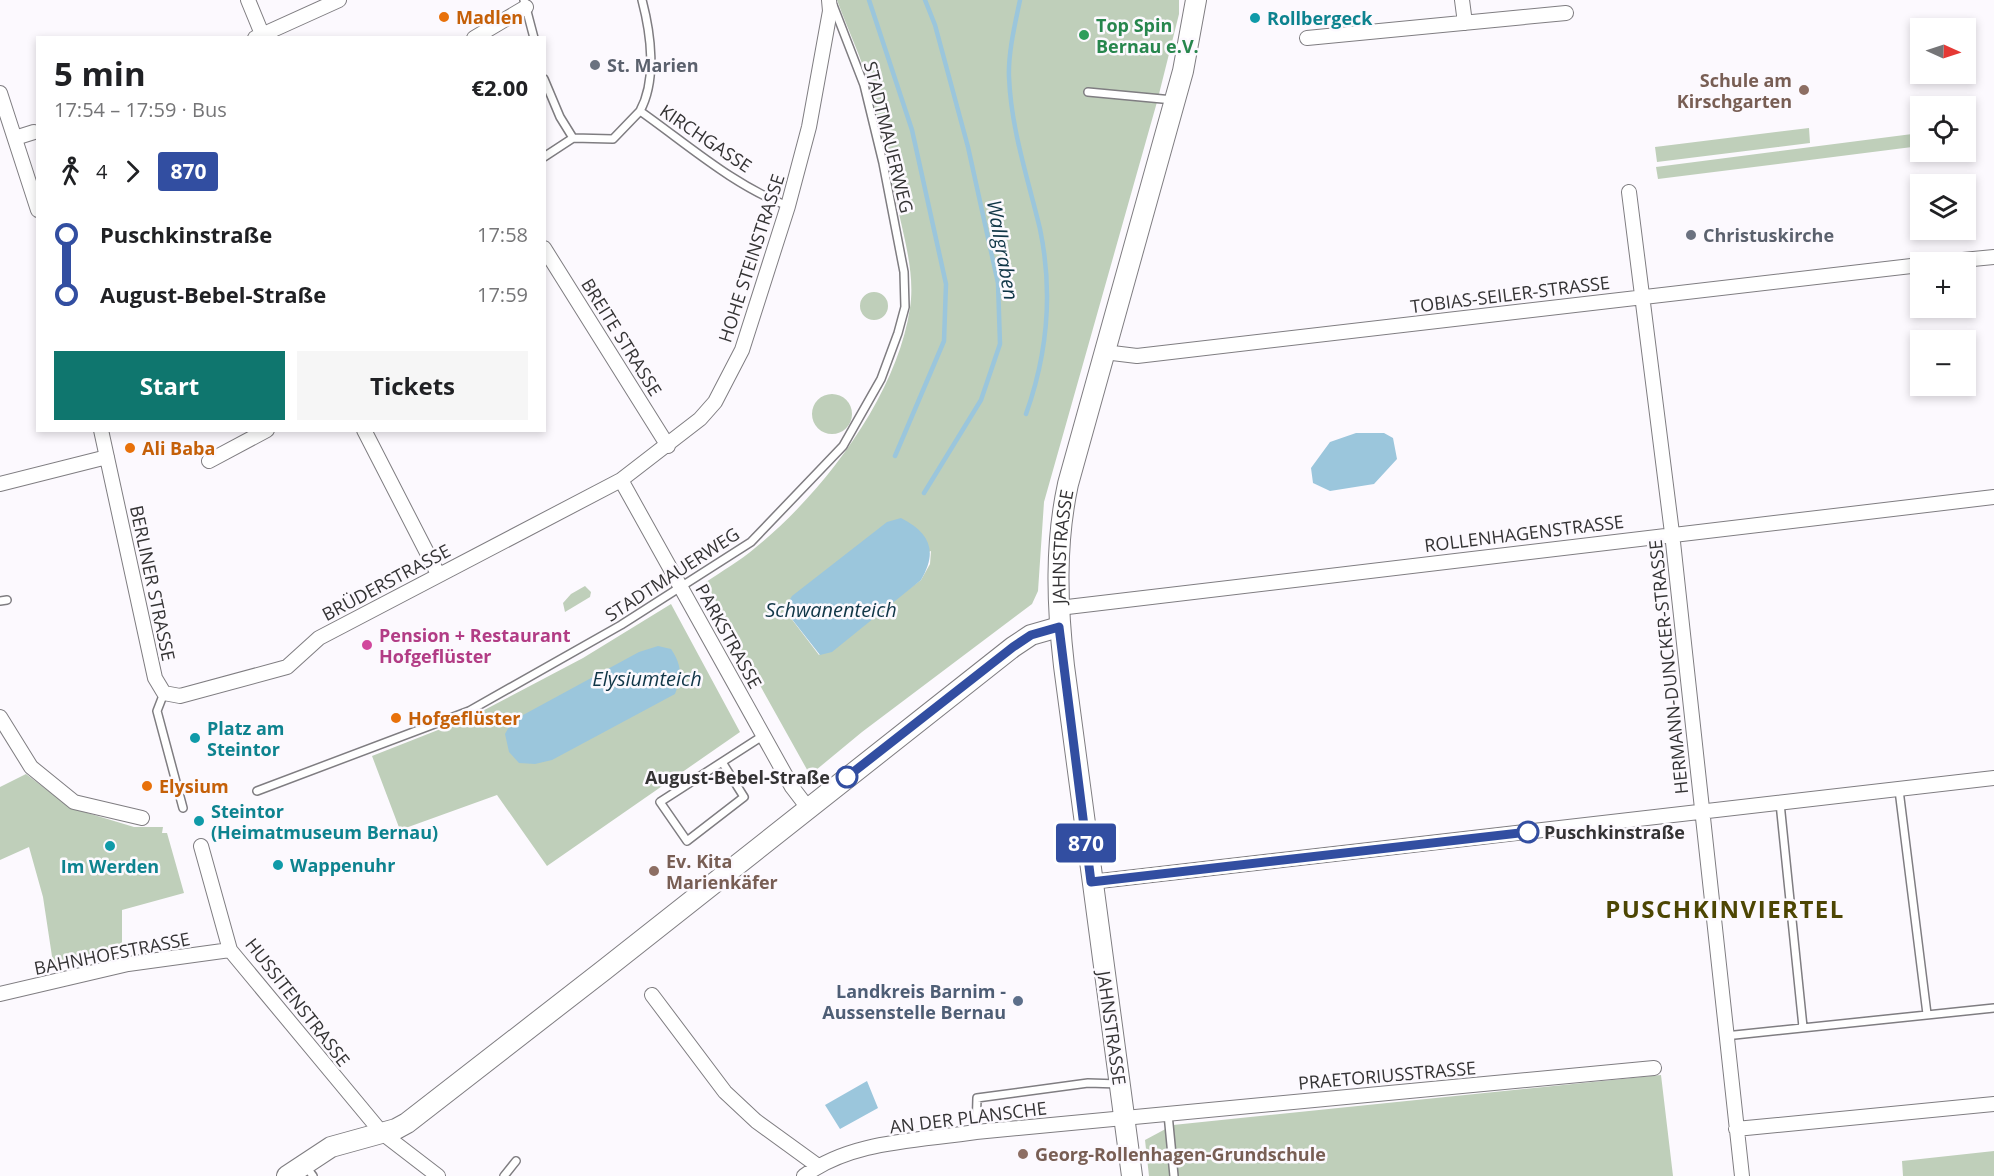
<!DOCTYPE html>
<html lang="en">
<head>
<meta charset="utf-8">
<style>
  body { margin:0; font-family:"Open Sans",sans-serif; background:#f6f6f6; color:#202124; height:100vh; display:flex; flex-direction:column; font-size:22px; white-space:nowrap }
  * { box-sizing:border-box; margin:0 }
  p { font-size:20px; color:#757577 }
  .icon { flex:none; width:33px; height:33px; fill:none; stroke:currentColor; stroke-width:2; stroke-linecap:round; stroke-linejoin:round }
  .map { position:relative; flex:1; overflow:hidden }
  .sheet { position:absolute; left:36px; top:36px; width:510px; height:396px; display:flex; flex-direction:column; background:#fff; border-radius:0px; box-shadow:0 3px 9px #0003 }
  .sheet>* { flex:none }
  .badge { padding:0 12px; border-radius:4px; font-size:21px; line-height:39px }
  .needle { width:39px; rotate:93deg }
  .buttons { position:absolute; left:1910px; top:18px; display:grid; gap:12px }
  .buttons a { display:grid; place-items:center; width:66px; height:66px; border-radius:0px; background:#fff; box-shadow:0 3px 9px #0003; font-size:30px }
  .map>.badge { position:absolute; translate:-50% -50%; box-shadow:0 0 0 3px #fff }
  .legs { display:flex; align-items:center; gap:9px; height:66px; padding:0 18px; font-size:20px }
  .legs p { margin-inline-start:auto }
  .headline { display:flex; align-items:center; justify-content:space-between; height:102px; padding:0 18px }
  h1 { font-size:33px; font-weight:700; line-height:45px }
  .primary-button { display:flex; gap:12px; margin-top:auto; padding:12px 18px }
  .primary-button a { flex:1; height:69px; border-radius:0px; background:#0f766e; color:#fff; font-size:24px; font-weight:700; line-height:69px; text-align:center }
  .primary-button a+a { background:#f6f6f6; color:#202124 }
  ul { padding:0 18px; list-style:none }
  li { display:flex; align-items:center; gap:21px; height:60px; font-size:22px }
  li i { display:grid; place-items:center; width:9px; height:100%; margin:0 8px; background:currentColor }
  li i::after { content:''; width:15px; height:15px; margin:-8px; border:4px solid; border-radius:50%; background:#fff }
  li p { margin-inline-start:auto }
  li:first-child i { background:linear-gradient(#0000 50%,currentColor 0) }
  li:last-child i { background:linear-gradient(currentColor 50%,#0000 0) }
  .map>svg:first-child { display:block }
  .green { fill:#bfcfba; fill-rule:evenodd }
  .water { fill:#9bc6dc }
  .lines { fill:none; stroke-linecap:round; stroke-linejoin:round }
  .stream { stroke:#9bc6dc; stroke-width:4.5 }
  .lane-casing { stroke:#7f7d81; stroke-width:10 }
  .street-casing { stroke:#7f7d81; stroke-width:16 }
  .secondary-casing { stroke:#7f7d81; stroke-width:22 }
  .lane { stroke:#fff; stroke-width:7 }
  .street { stroke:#fff; stroke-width:14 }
  .secondary { stroke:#fff; stroke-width:20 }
  .line-1-casing { stroke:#fff; stroke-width:14 }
  .line-1 { stroke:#324ea1; stroke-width:9 }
  .food-dot { fill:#e8710a; stroke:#fcf9fe; stroke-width:2 }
  .culture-dot { fill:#0f9aa8; stroke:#fcf9fe; stroke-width:2 }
  .leisure-dot { fill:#2e9e5b; stroke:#fcf9fe; stroke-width:2 }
  .worship-dot { fill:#6b7280; stroke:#fcf9fe; stroke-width:2 }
  .education-dot { fill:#8d6e63; stroke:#fcf9fe; stroke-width:2 }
  .hotel-dot { fill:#d1479c; stroke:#fcf9fe; stroke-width:2 }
  .stop-1-dot { fill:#fff; stroke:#324ea1; stroke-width:3 }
  .service-dot { fill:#5c6f8a; stroke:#fcf9fe; stroke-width:2 }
  .labels { text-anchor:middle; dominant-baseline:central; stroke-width:5; stroke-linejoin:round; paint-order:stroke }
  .food-label { font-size:18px; font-weight:bold; fill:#c56008; stroke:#fcf9fe; text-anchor:start }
  .culture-label { font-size:18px; font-weight:bold; fill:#0d838f; stroke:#fcf9fe; text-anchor:start }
  .leisure-label { font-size:18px; font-weight:bold; fill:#27864d; stroke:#fcf9fe; text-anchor:start }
  .worship-label { font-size:18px; font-weight:bold; fill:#5b616d; stroke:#fcf9fe; text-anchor:start }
  .education-label { font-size:18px; font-weight:bold; fill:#785e54; stroke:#fcf9fe; text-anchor:start }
  .street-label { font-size:18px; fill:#343334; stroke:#fcf9fe }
  .hotel-label { font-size:18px; font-weight:bold; fill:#b23c85; stroke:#fcf9fe; text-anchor:start }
  .stop-label { font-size:18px; font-weight:bold; fill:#343334; stroke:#fcf9fe; text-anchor:end }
  .service-label { font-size:18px; font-weight:bold; fill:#4e5e75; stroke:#fcf9fe; text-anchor:end }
  .water-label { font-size:20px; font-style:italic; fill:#103647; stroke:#fcf9fe }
  .district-label { font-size:24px; font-weight:bold; letter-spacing:1.5px; fill:#4d4603; stroke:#fcf9fe }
</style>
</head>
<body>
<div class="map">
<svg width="1994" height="1176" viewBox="0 0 1994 1176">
  <rect width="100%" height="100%" fill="#fcf9fe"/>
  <path class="green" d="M837 0H1179V14L1157 102 1044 502 1038 591 1032 604 862 732 810 775 752 671 706 582C722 571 740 561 755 548 823 493 897 396 910 308 915 276 905 241 898 209 889 168 881 126 869 85 861 56 847 28 837 0ZM931 551 930 564 921 580 819 655 784 609Z
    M1809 128 1810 143 1657 162 1655 147Z
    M1920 133V146L1658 179 1656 167Z
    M860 306a14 14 0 1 1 28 0a14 14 0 1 1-28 0Z
    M812 414a20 20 0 1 1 40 0a20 20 0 1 1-40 0Z
    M585 586 591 592 590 597 565 612 563 603 571 594Z
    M671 604 740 732 547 866 497 795 400 830 372 756 471 717 583 658Z
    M26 774 71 808 134 827H163L162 833H167L184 893 122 910V947L53 963 43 897 29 847 0 860V787Z
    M1661 1075 1673 1176H1149L1145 1140 1173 1125Z
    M1994 1151V1176H1903L1902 1161Z"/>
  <path class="water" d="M1356 433H1384L1393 438 1397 459 1374 484 1330 491 1313 483 1311 468 1330 442Z
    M901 518C930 533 938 551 921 580L832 652 820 655 784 609 792 596 887 522Z
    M658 646 671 649C682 665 682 676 675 694L552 760 535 764 519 763 509 752 505 734 512 721 639 652Z
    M867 1081 878 1108 840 1129 825 1105Z"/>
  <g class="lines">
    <path class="stream" d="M869 0 912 130 946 284 944 341 895 456
      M1020 0C1015 24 1008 53 1009 77 1011 129 1028 179 1040 229 1053 291 1047 355 1026 414
      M924 493 981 400 1000 344 998 283 968 147 935 25 925 0"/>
    <g class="lane-casing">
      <path id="lane" d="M524 0 534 38
        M544 79 560 117 573 138
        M1088 92 1173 100
        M640 111C657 80 651 34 642 0
        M573 138 613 139 640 111C687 144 734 186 788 206
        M544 157 573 138
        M0 601 7 600
        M164 693 157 711 183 808
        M722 762 744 797 687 841 660 802 764 735
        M1899 790 1927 1014
        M257 791 469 711 621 625 751 542 843 446 881 379 898 333 905 307 904 272 883 163 864 85 833 5
        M1780 803 1803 1027
        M1725 1036 1994 1008
        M1168 1114 1174 1176
        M976 1132 977 1098 1088 1083 1119 1084
        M305 1165 313 1176
        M504 1176 516 1161"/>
    </g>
    <g class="street-casing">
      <path id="street" d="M248 0 262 34
        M1462 0 1465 23
        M255 38 339 0
        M474 38 526 7
        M1307 38 1566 13
        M0 93 38 210
        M15 138 34 132
        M1629 192 1672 533 1742 1176
        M544 248 668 446
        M1942 262 1994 257
        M1104 352 1137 356 1920 265
        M101 430 155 678 164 693 180 696 287 667 319 638 621 480 700 419 715 402 742 350 788 206 809 127 830 11 829 0
        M364 430 438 574
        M209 461 267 430
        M621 480 792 787 808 808
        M0 484 107 457
        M1059 608 1994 497
        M0 717 31 767 74 802 142 818
        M201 846 230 950 382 1133 438 1176
        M1091 882 1994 778
        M0 994 128 964 230 950
        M652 995 725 1092 756 1121 818 1166
        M1736 1129 1994 1104
        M804 1176C852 1140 919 1141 976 1132L1654 1068"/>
    </g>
    <g class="secondary-casing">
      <g id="secondary">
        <path d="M287 1176 331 1147 396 1129 407 1123 604 970 1013 647 1031 635 1059 627"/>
        <path id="s1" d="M1132 1176 1064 666C1057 605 1055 544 1068 484L1183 71 1196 0"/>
      </g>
    </g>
    <use href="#lane" class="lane"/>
    <use href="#street" class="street"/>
    <use href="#secondary" class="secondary"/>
  </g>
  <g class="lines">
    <g class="line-1-casing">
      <path id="line-1" d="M847 777 1013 647 1031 635 1059 627 1091 882 1528 832"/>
    </g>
    <use href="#line-1" class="line-1"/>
  </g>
  <g class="food-dot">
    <circle cx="444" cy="17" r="6"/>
    <circle cx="130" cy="448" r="6"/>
    <circle cx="396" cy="718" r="6"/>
    <circle cx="147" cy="786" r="6"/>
  </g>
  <g class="culture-dot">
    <circle cx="1255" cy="18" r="6"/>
    <circle cx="195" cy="738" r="6"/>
    <circle cx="199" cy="821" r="6"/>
    <circle cx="110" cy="846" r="6"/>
    <circle cx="278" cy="865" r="6"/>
  </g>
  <circle class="leisure-dot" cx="1084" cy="35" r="6"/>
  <g class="worship-dot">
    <circle cx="595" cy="65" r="6"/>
    <circle cx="1691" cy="235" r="6"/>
  </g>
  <g class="education-dot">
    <circle cx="1804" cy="90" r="6"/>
    <circle cx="654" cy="871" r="6"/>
    <circle cx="1023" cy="1154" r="6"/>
  </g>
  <circle class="hotel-dot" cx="367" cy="645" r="6"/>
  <g class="stop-1-dot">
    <circle cx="847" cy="777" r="10"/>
    <circle cx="1528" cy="832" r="10"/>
  </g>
  <circle class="service-dot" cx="1018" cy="1001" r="6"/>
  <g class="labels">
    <g class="food-label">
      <text x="456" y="17">Madlen</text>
      <text x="142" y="448">Ali Baba</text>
      <text x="408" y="718">Hofgeflüster</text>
      <text x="159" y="786">Elysium</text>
    </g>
    <g class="culture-label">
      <text x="1267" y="18">Rollbergeck</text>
      <text x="207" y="728">Platz am<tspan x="207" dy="21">Steintor</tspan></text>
      <text x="211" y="811">Steintor<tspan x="211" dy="21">(Heimatmuseum Bernau)</tspan></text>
      <text x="290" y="865">Wappenuhr</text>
      <text x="110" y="866" text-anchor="middle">Im Werden</text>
    </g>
    <g class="leisure-label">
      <text x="1096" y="25">Top Spin<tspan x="1096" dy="21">Bernau e.V.</tspan></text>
    </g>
    <g class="worship-label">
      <text x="607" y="65">St. Marien</text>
      <text x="1703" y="235">Christuskirche</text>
    </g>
    <g class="education-label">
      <text x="1792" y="80" text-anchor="end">Schule am<tspan x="1792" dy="21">Kirschgarten</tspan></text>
      <text x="666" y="861">Ev. Kita<tspan x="666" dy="21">Marienkäfer</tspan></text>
      <text x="1035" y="1154">Georg-Rollenhagen-Grundschule</text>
    </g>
    <g class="street-label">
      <text transform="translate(889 137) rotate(76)">STADTMAUERWEG</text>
      <text transform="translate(706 138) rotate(34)">KIRCHGASSE</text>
      <text transform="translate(751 258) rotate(-72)">HOHE STEINSTRASSE</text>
      <text transform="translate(1510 294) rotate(-7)">TOBIAS-SEILER-STRASSE</text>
      <text transform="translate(622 337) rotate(58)">BREITE STRASSE</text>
      <text transform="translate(1524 533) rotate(-7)">ROLLENHAGENSTRASSE</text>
      <text stroke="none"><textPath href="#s1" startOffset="634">JAHNSTRASSE</textPath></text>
      <text transform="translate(672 574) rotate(-33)">STADTMAUERWEG</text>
      <text transform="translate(386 582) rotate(-28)">BRÜDERSTRASSE</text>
      <text transform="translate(153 583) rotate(78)">BERLINER STRASSE</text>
      <text transform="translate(729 636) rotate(61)">PARKSTRASSE</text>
      <text transform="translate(1668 667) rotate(-96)">HERMANN-DUNCKER-STRASSE</text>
      <text transform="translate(112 953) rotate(-11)">BAHNHOFSTRASSE</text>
      <text transform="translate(298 1002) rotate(52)">HUSSITENSTRASSE</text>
      <text transform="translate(1112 1028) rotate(82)">JAHNSTRASSE</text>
      <text transform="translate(1387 1075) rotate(-5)">PRAETORIUSSTRASSE</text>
      <text transform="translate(968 1117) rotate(-7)">AN DER PLANSCHE</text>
    </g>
    <g class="hotel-label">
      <text x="379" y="635">Pension + Restaurant<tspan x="379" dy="21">Hofgeflüster</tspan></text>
    </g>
    <g class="stop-label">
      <text x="830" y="777">August-Bebel-Straße</text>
      <text x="1544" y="832" text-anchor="start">Puschkinstraße</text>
    </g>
    <g class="service-label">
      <text x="1006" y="991">Landkreis Barnim -<tspan x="1006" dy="21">Aussenstelle Bernau</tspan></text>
    </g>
    <g class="water-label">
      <text transform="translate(1003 250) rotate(80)">Wallgraben</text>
      <text x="831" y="609">Schwanenteich</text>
      <text x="647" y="678">Elysiumteich</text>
    </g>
    <g class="district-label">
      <text x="1725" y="908">PUSCHKINVIERTEL</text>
    </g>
  </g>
</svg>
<div class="buttons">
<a><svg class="needle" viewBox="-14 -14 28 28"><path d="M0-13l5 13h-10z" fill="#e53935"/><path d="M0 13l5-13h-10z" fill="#757577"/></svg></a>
<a><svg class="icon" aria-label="locate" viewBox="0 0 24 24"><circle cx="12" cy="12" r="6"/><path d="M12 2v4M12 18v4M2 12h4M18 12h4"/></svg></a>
<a><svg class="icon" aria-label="layers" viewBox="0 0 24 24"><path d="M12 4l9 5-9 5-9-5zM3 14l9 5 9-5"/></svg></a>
<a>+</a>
<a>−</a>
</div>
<b class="badge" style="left:1086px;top:843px;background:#324ea1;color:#fff">870</b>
<section class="sheet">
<div class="headline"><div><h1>5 min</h1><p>17:54 – 17:59 · Bus</p></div><b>€2.00</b></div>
<div class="legs"><svg class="icon" aria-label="walk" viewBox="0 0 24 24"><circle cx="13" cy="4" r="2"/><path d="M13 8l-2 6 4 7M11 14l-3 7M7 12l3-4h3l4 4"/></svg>4<svg class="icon" aria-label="forward" viewBox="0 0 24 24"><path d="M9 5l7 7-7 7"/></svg><b class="badge" style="background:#324ea1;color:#fff">870</b></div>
<ul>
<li><i style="color:#324ea1"></i><b>Puschkinstraße</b><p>17:58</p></li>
<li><i style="color:#324ea1"></i><b>August-Bebel-Straße</b><p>17:59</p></li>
</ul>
<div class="primary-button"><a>Start</a><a>Tickets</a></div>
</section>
</div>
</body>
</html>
